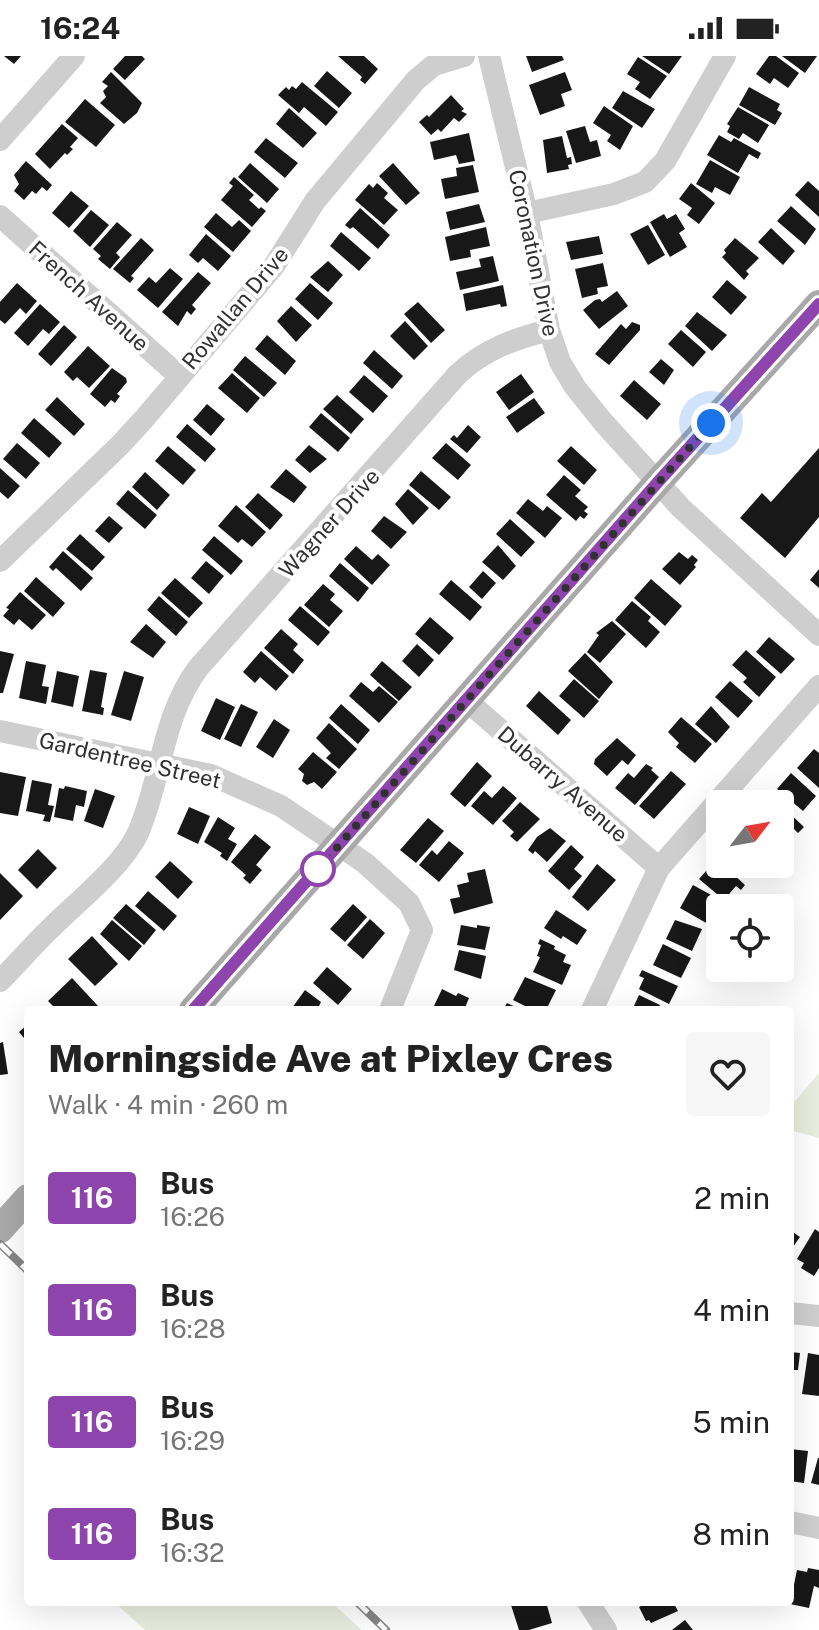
<!DOCTYPE html>
<html lang="en">
<head>
<meta charset="utf-8">
<style>
  body { margin:0; font-family:"Public Sans",sans-serif; background:#f6f6f6; color:#222; height:100vh; display:flex; flex-direction:column; font-size:30px; white-space:nowrap }
  * { box-sizing:border-box; margin:0 }
  p { font-size:26px; color:#767676 }
  .icon { flex:none; width:44px; height:44px; fill:none; stroke:currentColor; stroke-width:2; stroke-linecap:round; stroke-linejoin:round }
  .map { position:relative; flex:1; overflow:hidden }
  .panel { position:absolute; left:24px; top:950px; width:770px; height:600px; display:flex; flex-direction:column; background:#fff; border-radius:8px; box-shadow:0 8px 32px #0002 }
  .panel>* { flex:none }
  .badge { padding:0 16px; border-radius:6px; font-size:28px; line-height:52px }
  .needle { width:52px; rotate:59deg }
  .controls { position:absolute; left:706px; top:734px; display:grid; gap:16px }
  .controls a { display:grid; place-items:center; width:88px; height:88px; border-radius:8px; background:#fff; box-shadow:0 8px 32px #0002; font-size:40px }
  .you { position:absolute; width:40px; height:40px; margin:-20px; border:6px solid #fff; border-radius:50%; background:#1a73e8; box-shadow:0 0 0 12px #1a73e833 }
  .map>.badge { position:absolute; translate:-50% -50%; box-shadow:0 0 0 4px #fff }
  .round { display:grid; place-items:center; flex:none; width:84px; height:84px; border-radius:8px; background:#f6f6f6 }
  .summary { display:flex; align-items:center; justify-content:space-between; height:136px; padding:0 24px }
  h1 { font-size:38px; font-weight:800; line-height:60px }
  ul { padding:0; list-style:none }
  li { display:flex; align-items:center; gap:24px; height:112px; padding:0 24px }
  li div { flex:1 }
  li b { display:block; font-size:30px }
  li em { font-style:normal }
  li .badge { min-width:88px; font-weight:700; text-align:center }
  .status { display:flex; justify-content:space-between; align-items:center; height:56px; padding:0 40px; background:#fff; direction:ltr }
  .status svg { height:22px; fill:currentColor }
  .map>svg:first-child { display:block }
  .green { fill:#e8eddf }
  .building { fill:#181818 }
  .lines { fill:none; stroke-linecap:round; stroke-linejoin:round }
  .minor { stroke:#cecece; stroke-width:22 }
  .major { stroke:#a9a9a9; stroke-width:28 }
  .rail-casing { stroke:#868686; stroke-width:8 }
  .rail { stroke:#fff; stroke-width:5; stroke-dasharray:15; stroke-linecap:butt }
  .line-casing { stroke:#fff; stroke-width:18 }
  .line { stroke:#8e44ad; stroke-width:12 }
  .walk { stroke:#313131; stroke-width:8; stroke-dasharray:0 14.4 }
  .stop-dot { fill:#fff; stroke:#8e44ad; stroke-width:4 }
  .labels { text-anchor:middle; dominant-baseline:central; stroke-width:8; stroke-linejoin:round; paint-order:stroke }
  .street-label { font-size:22px; fill:#313131; stroke:#fff }
</style>
</head>
<body>
<div class="status"><b>16:24</b><svg viewBox="0 0 49 12"><path d="M0 12V9h3v3zM5 12V6h3v6zM10 12V3h3v9zM15 12V0h3v12zM26 1h20v11H26zM47 4h2v5h-2z"/></svg></div>
<div class="map">
<svg width="819" height="1574" viewBox="0 0 819 1574">
  <rect width="100%" height="100%" fill="#fff"/>
  <path class="green" d="M819 1017V1082L790 1074V1051Z
    M114 1546H331L362 1574H145Z"/>
  <path class="building" d="M4 0H21L14 8Z
    M125 0H142L145 3 125 24 113 13Z
    M338 0H364L378 13 365 28 360 24 362 21Z
    M526 0H562L564 4 532 16Z
    M642 0H682L669 18Z
    M769 0H776L799 17 788 32 774 22 770 28 756 18Z
    M782 0H817L805 17Z
    M638 1 667 20 650 43 635 33 640 26 627 18Z
    M327 15 352 37 339 52 314 30Z
    M111 16 142 47 137 57 124 68 100 47 106 41 103 35 108 30 102 26Z
    M565 16 572 34 561 38 565 50 540 59 529 29Z
    M302 26 338 56 326 70 304 51 299 57 278 39 286 31 289 34 292 30 296 33Z
    M749 31 780 48 777 54 782 57 775 69 739 49Z
    M623 35 655 53 642 72 612 52Z
    M451 39 464 53 461 55 467 58 459 66 454 62 441 76 438 73 431 79 419 66 427 59 429 61Z
    M85 43 115 69 96 91 65 66Z
    M604 50 633 70 620 94 607 85 611 79 593 67Z
    M738 51 769 69 758 87 743 77 739 83 727 76 730 70 727 68Z
    M289 52 317 77 303 92 276 68Z
    M62 68 78 82 70 91 73 93 67 99 65 97 50 113 35 98Z
    M585 70 590 86 597 84 601 100 576 107 566 75Z
    M469 77 475 105 459 108 456 99 434 104 430 86Z
    M719 79 731 86 734 82 761 97 758 103 749 98 738 117 707 99Z
    M562 80 567 102 571 101 572 108 568 109 569 113 547 117 543 84Z
    M266 82 298 107 285 122 254 96Z
    M710 104 740 121 730 139 715 131 712 137 696 128Z
    M26 105 52 129 47 135 42 131 36 138 32 135 24 144 14 135 19 128 14 119Z
    M250 107 279 133 267 147 238 121Z
    M393 107 420 137 406 149 379 120Z
    M473 109 479 136 445 143 441 123 457 120 456 112Z
    M234 121 254 139 249 144 259 153 261 151 266 155 252 171 221 144 233 130 229 127Z
    M808 125 819 135V161L795 139Z
    M377 127 388 137 384 142 398 154 384 169 355 144 369 128 373 132Z
    M691 127 715 147 699 168 687 159 692 152 679 143Z
    M71 135 89 150 69 172 52 157Z
    M479 148 485 166 450 174 446 156Z
    M791 150 816 173 805 189 777 165Z
    M360 152 390 179 378 193 353 171 350 173 345 169Z
    M91 154 109 169 90 191 73 175Z
    M216 157 232 171 239 164 251 175 233 196 204 171Z
    M664 158 667 163 676 158 685 173 679 177 687 191 670 201 650 166Z
    M117 166 132 179 116 197 120 201 110 213 98 203 101 200 93 193Z
    M648 169 665 199 648 209 630 178Z
    M486 171 490 190 470 194 471 201 450 205 445 181Z
    M771 172 795 195 783 209 758 186Z
    M341 176 371 202 359 215 330 190Z
    M206 178 231 200 218 215 203 202 198 207 189 199Z
    M599 180 603 198 571 204 566 186Z
    M141 182 154 194 131 220 134 222 130 227 113 213Z
    M735 182 759 202 746 215 749 218 744 224 722 201 726 197 724 194Z
    M493 200 499 225 460 234 456 216 481 211 479 203Z
    M328 205 343 219 328 236 310 221Z
    M603 207 608 230 597 232 598 238 582 242 575 213Z
    M170 212 183 223 158 252 137 234 149 221 156 227Z
    M198 216 211 227 192 249 196 253 191 259 187 255 178 270 162 256Z
    M727 224 747 241 731 259 712 241Z
    M17 227 37 245 26 258 20 252 5 268 0 264V246Z
    M310 227 333 247 318 264 295 243Z
    M503 229 507 250 501 251 500 248 466 255 463 238Z
    M617 235 628 250 599 273 583 254 595 244 600 243 602 246Z
    M418 246 445 274 431 287 404 258Z
    M40 248 60 266 49 278 43 273 28 290 14 277Z
    M291 250 312 269 296 286 277 265Z
    M697 256 727 279 712 295 685 270Z
    M405 265 428 290 414 304 390 280Z
    M632 266 640 269V274L609 309 595 298 621 268 626 273Z
    M64 269 77 281 51 310 38 298Z
    M681 274 706 296 693 311 668 288Z
    M267 279 296 305 285 319 255 293Z
    M88 290 110 310 89 332 77 321 73 325 64 316Z
    M374 294 403 320 392 333 363 307Z
    M245 300 277 327 264 341 233 314Z
    M661 303 674 314 664 329 649 316Z
    M112 312 126 322 127 326 117 338 120 340 115 347 111 344 105 351 90 338Z
    M232 317 260 342 247 357 218 332Z
    M521 318 534 336 509 354 496 336Z
    M364 319 388 340 373 357 349 336Z
    M634 324 661 348 647 364 620 340Z
    M337 339 364 363 351 378 323 353Z
    M57 341 85 368 74 380 45 354Z
    M534 342 545 357 517 377 506 361Z
    M207 348 225 363 211 380 193 364Z
    M321 357 350 382 338 396 309 371Z
    M34 362 62 387 49 402 21 377Z
    M187 368 216 393 205 406 176 381Z
    M468 369 481 381 467 397 450 383 454 379 457 382Z
    M17 387 40 407 26 423 3 403Z
    M446 387 471 409 458 424 432 402Z
    M309 389 327 403 310 417 295 404Z
    M168 390 196 414 183 429 155 405Z
    M571 390 597 414 584 429 557 405Z
    M819 392V461L785 502 740 462 762 437 771 446Z
    M0 412 20 430 8 443 0 436Z
    M286 413 307 431 294 447 270 431Z
    M421 415 451 441 439 454 409 429Z
    M145 416 170 439 157 454 132 431Z
    M564 419 581 434 575 440 588 451 584 455 588 458 584 463 580 460 576 465 546 439Z
    M408 433 429 452 413 469 395 448Z
    M128 434 157 459 145 473 116 448Z
    M258 437 283 459 270 474 245 451Z
    M528 443 543 455 547 450 562 462 545 482 516 457Z
    M236 449 266 476 252 491 242 483 238 487 218 470Z
    M109 460 123 472 109 487 95 475Z
    M384 460 407 476 391 493 371 475Z
    M510 463 535 486 521 501 496 478Z
    M80 478 105 501 92 515 66 493Z
    M214 480 243 505 231 519 202 494Z
    M498 489 516 510 503 524 482 506Z
    M356 490 372 504 378 498 390 509 372 529 344 503Z
    M63 495 93 522 81 535 56 512 53 515 49 511Z
    M679 496 688 503 692 499 698 504 694 509 696 511 680 529 662 513Z
    M206 505 224 520 209 538 191 522Z
    M340 507 369 532 358 546 329 520Z
    M819 513V532L810 524Z
    M483 515 496 527 482 543 469 531Z
    M36 521 65 547 53 561 24 535Z
    M175 522 203 547 189 562 161 537Z
    M651 523 682 550 665 570 634 542Z
    M451 524 482 551 470 565 439 538Z
    M323 528 335 538 330 544 343 555 329 571 304 549Z
    M20 536 46 559 32 574 19 563 14 569 3 560 9 553 6 552Z
    M159 540 188 566 176 580 147 554Z
    M632 545 651 561 648 565 660 576 646 592 615 564Z
    M300 550 330 576 318 590 288 564Z
    M430 561 454 582 439 599 415 578Z
    M612 565 626 578 600 607 587 596 599 579 596 577Z
    M146 568 166 586 153 602 130 586Z
    M281 573 298 588 293 594 304 604 293 618 264 592Z
    M769 581 795 603 781 618 756 596Z
    M417 588 434 604 419 621 402 605Z
    M746 594 776 621 759 641 743 626 747 622 732 609Z
    M0 595 14 598 3 637H0Z
    M261 595 289 620 276 635 260 621 255 627 243 616Z
    M585 597 613 626 599 643 568 615Z
    M26 605 46 609 42 630 49 631 46 648 19 642Z
    M382 605 412 631 399 645 370 619Z
    M90 614 107 617 101 651 104 652 103 659 82 655Z
    M57 615 79 620 73 651 51 646Z
    M124 615 144 621 131 665 111 659Z
    M574 623 599 645 584 662 559 640Z
    M730 625 753 645 738 662 715 641Z
    M361 626 373 636 379 630 398 646 379 667 349 640Z
    M539 635 571 664 558 679 526 650Z
    M216 642 235 651 220 684 201 675Z
    M241 648 258 656 241 691 224 683Z
    M341 648 370 674 358 688 329 662Z
    M711 650 730 671 716 687 695 668Z
    M681 661 712 688 695 707 676 691 679 687 668 676Z
    M274 663 290 674 273 702 256 691Z
    M329 667 357 693 339 713 326 702 331 697 316 682Z
    M617 682 636 699 628 709 622 704 607 720 594 708 595 703Z
    M814 693 819 697V732L797 712Z
    M313 696 337 716 322 733 314 726 307 729 302 725 304 718 298 713Z
    M477 706 492 720 465 751 450 738Z
    M646 708 653 712 651 714 659 721 635 749 615 732 628 717 634 722Z
    M671 715 686 728 654 763 639 750Z
    M0 716 26 721 18 760 0 757Z
    M791 717 816 740 803 755 777 733Z
    M32 724 52 728 48 749 54 750 50 766 43 765 45 759 26 755Z
    M65 730 87 735 84 751 76 749 73 765 54 761 59 732 64 733Z
    M503 730 517 742 493 769 471 750 484 735 492 742Z
    M95 733 115 740 103 772 84 765Z
    M520 746 540 763 517 786 510 780 514 776 502 765Z
    M189 751 210 760 198 788 177 778Z
    M780 753 783 755 785 753 804 771 798 777 794 773 786 782 780 777Z
    M218 761 235 772 228 783 237 788 227 805 220 800 222 797 204 786Z
    M428 762 444 775 416 807 400 794Z
    M550 772 566 785 547 806 535 795 533 798 528 794 537 781Z
    M255 778 271 791 256 809 262 814 250 828 243 822 246 819 231 806Z
    M449 785 464 797 439 826 419 809 432 794 437 799Z
    M571 789 584 801 574 813 582 820 569 834 548 815Z
    M38 793 57 812 37 833 18 814Z
    M170 805 193 826 178 843 155 821Z
    M713 807 728 821 732 817 745 829 741 834 736 830 724 844 699 823Z
    M597 808 616 824 588 855 572 841Z
    M726 808H755L742 822Z
    M485 813 493 847 454 858 450 843 460 841 457 829 469 826 467 817Z
    M0 817 23 840 0 864Z
    M693 829 713 840 710 846 720 852V864L715 872 680 852Z
    M148 835 177 860 164 875 135 850Z
    M126 848 156 874 144 889 113 862Z
    M353 848 367 861 345 886 330 873Z
    M556 854 587 874 577 889 563 880 561 883 544 872Z
    M370 863 385 877 363 903 347 889Z
    M112 864 142 890 129 905 100 878Z
    M675 864 702 873 692 895 666 883Z
    M461 869 477 872V869L490 871 485 894 457 889Z
    M92 880 118 908 95 930 68 903Z
    M540 883 555 890 554 893 566 899 563 906 571 909 562 929 533 916 540 901 537 900 541 889 538 888Z
    M663 888 691 902 681 922 653 909Z
    M459 894 486 900 481 923 454 914Z
    M327 911 352 933 338 949 313 927Z
    M642 914 678 930 669 948 639 933 644 922 639 920Z
    M525 921 556 934 546 954H533L513 944Z
    M72 922 98 950 94 954H57L48 945Z
    M442 933 456 940 458 937 469 942 464 954 433 952Z
    M305 934 321 946 319 950 325 954 292 952Z
    M639 939 660 949 657 954H632Z
    M507 947 522 954H503Z
    M28 968V987L19 976Z
    M3 986 8 1018 0 1019V987Z
    M815 1173 819 1176V1212L814 1220 801 1212 804 1207 797 1203Z
    M790 1174 800 1181 790 1195Z
    M790 1296 800 1297 798 1314H793L792 1320Z
    M808 1297 819 1299V1340L802 1338Z
    M790 1393 808 1395 804 1427 790 1425Z
    M818 1402H819V1429L811 1427Z
    M808 1512 819 1514V1532L814 1530 809 1552 790 1548 797 1514 807 1516Z
    M510 1546H546L552 1567 529 1574H519Z
    M649 1546H673L678 1555 651 1567 649 1564 646 1565 639 1551Z
    M685 1564 693 1574H672Z"/>
  <g class="lines">
    <path class="minor" d="M489 0 527 157 549 274 560 306 575 331 603 366 681 452 819 579
      M0 84 74 0
      M527 157 614 138 645 126 665 105 725 0
      M0 160 179 320
      M0 505 120 389 144 363 274 210 315 145 416 24 434 9 464 0
      M467 645 659 812
      M0 675 211 719 281 750 365 807 409 847 422 874 390 954
      M0 925C17 908 33 889 51 872 78 845 122 811 138 777 162 722 162 659 199 611L458 318C485 293 514 283 549 274
      M592 954 659 812 819 630
      M790 1257 819 1260
      M790 1466 819 1472
      M588 1546 606 1574"/>
    <path class="major" d="M193 954 658 426 819 248
      M0 1173 28 1142"/>
    <g class="rail-casing">
      <path id="rail" d="M0 1188 28 1215
        M357 1546 386 1574"/>
    </g>
    <use href="#rail" class="rail"/>
  </g>
  <g class="lines">
    <g class="line-casing">
      <path id="line" d="M193 954 658 426 819 248"/>
    </g>
    <use href="#line" class="line"/>
    <path class="walk" d="M318 813 711 367"/>
  </g>
  <circle class="stop-dot" cx="318" cy="813" r="16"/>
  <g class="labels">
    <g class="street-label">
      <text transform="translate(534 197) rotate(78)">Coronation Drive</text>
      <text transform="translate(89 240) rotate(42)">French Avenue</text>
      <text transform="translate(235 252) rotate(-50)">Rowallan Drive</text>
      <text transform="translate(329 467) rotate(-48)">Wagner Drive</text>
      <text transform="translate(130 704) rotate(13)">Gardentree Street</text>
      <text transform="translate(563 728) rotate(41)">Dubarry Avenue</text>
    </g>
  </g>
</svg>
<div class="controls">
<a><svg class="needle" viewBox="-14 -14 28 28"><path d="M0-13l5 13h-10z" fill="#e53935"/><path d="M0 13l5-13h-10z" fill="#767676"/></svg></a>
<a><svg class="icon" aria-label="locate" viewBox="0 0 24 24"><circle cx="12" cy="12" r="6"/><path d="M12 2v4M12 18v4M2 12h4M18 12h4"/></svg></a>
</div>
<div class="you" style="left:711px;top:367px"></div>
<section class="panel">
<div class="summary"><div><h1>Morningside Ave at Pixley Cres</h1><p>Walk · 4 min · 260 m</p></div><a class="round"><svg class="icon" aria-label="heart" viewBox="0 0 24 24"><path d="M12 20l-8-8c-3-5 5-10 8-4 3-6 11-1 8 4z"/></svg></a></div>
<ul>
<li><span class="badge" style="background:#8e44ad;color:#fff">116</span><div><b>Bus</b><p>16:26</p></div><em>2 min</em></li>
<li><span class="badge" style="background:#8e44ad;color:#fff">116</span><div><b>Bus</b><p>16:28</p></div><em>4 min</em></li>
<li><span class="badge" style="background:#8e44ad;color:#fff">116</span><div><b>Bus</b><p>16:29</p></div><em>5 min</em></li>
<li><span class="badge" style="background:#8e44ad;color:#fff">116</span><div><b>Bus</b><p>16:32</p></div><em>8 min</em></li>
</ul>
</section>
</div>
</body>
</html>
